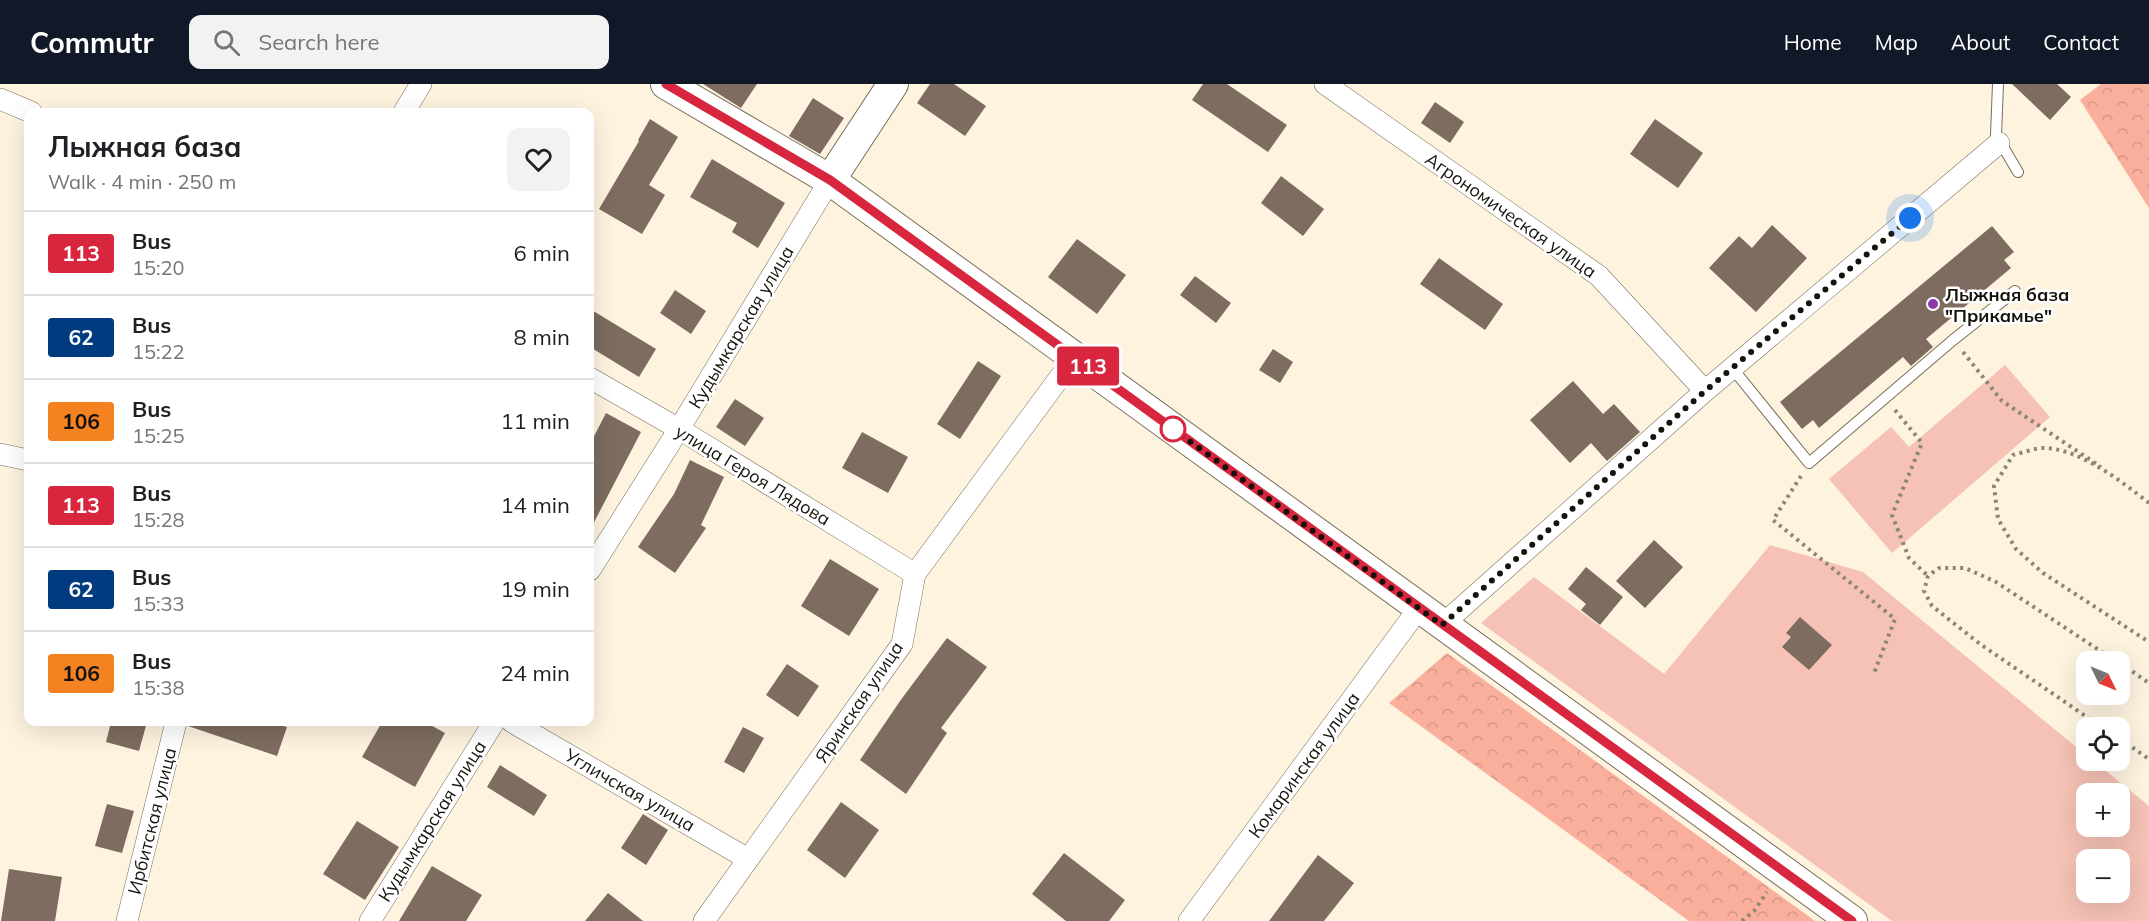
<!DOCTYPE html>
<html lang="en">
<head>
<meta charset="utf-8">
<style>
  body { margin:0; font-family:Mulish,sans-serif; background:#f2f2f2; color:#202124; height:100vh; display:flex; flex-direction:column; font-size:22px; white-space:nowrap }
  * { box-sizing:border-box; margin:0 }
  p { font-size:20px; color:#757577 }
  .icon { flex:none; width:33px; height:33px; fill:none; stroke:currentColor; stroke-width:2; stroke-linecap:round; stroke-linejoin:round }
  .map { position:relative; flex:1; overflow:hidden }
  .details { position:absolute; left:24px; top:24px; width:570px; height:618px; display:flex; flex-direction:column; background:#fff; border-radius:12px; box-shadow:0 6px 24px #0002 }
  .details>* { flex:none }
  .badge { padding:0 12px; border-radius:4px; font-size:21px; line-height:39px }
  .needle { width:39px; rotate:133deg }
  .tools { position:absolute; left:2076px; top:567px; display:grid; gap:12px }
  .tools a { display:grid; place-items:center; width:54px; height:54px; border-radius:12px; background:#fff; box-shadow:0 6px 24px #0002; font-size:30px }
  .you { position:absolute; width:30px; height:30px; margin:-15px; border:4px solid #fff; border-radius:50%; background:#1a73e8; box-shadow:0 0 0 9px #1a73e833 }
  .map>.badge { position:absolute; translate:-50% -50%; box-shadow:0 0 0 3px #fff }
  .round { display:grid; place-items:center; flex:none; width:63px; height:63px; border-radius:12px; background:#f2f2f2 }
  .headline { display:flex; align-items:center; justify-content:space-between; height:102px; padding:0 24px }
  h1 { font-size:28px; font-weight:700; line-height:45px }
  ul { padding:0; list-style:none }
  li { display:flex; align-items:center; gap:18px; height:84px; padding:0 24px; border-top:2px solid #e0e0e0 }
  li div { flex:1 }
  li b { display:block; font-size:22px }
  li em { font-style:normal }
  li .badge { min-width:66px; font-weight:700; text-align:center }
  header { display:flex; align-items:center; gap:36px; box-sizing:border-box; height:84px; padding:0 30px; background:#111827; color:#fff }
  header strong { font-size:28px }
  nav { display:flex; gap:33px; margin-inline-start:auto; font-size:21px }
  .search { width:420px; height:54px; background:#f2f2f2; display:flex; align-items:center; gap:15px; box-sizing:border-box; padding:0 21px; border-radius:12px; color:#757577; font-size:22px }
  .map>svg:first-child { display:block }
  .grass { fill:#f5c2b5; fill-rule:evenodd }
  .forest { fill:url(#forest-crowns) }
  .building { fill:#7d6c5f }
  .lines { fill:none; stroke-linecap:round; stroke-linejoin:round }
  .lane-casing { stroke:#776f5d; stroke-width:12 }
  .street-casing { stroke:#776f5d; stroke-width:22 }
  .secondary-casing { stroke:#776f5d; stroke-width:32 }
  .path { stroke:#8d8678; stroke-width:4; stroke-dasharray:3 4.5; stroke-linecap:butt }
  .lane { stroke:#fff; stroke-width:10 }
  .street { stroke:#fff; stroke-width:21 }
  .secondary { stroke:#fff; stroke-width:30 }
  .line-casing { stroke:#fff; stroke-width:14 }
  .line { stroke:#d7263d; stroke-width:9 }
  .walk { stroke:#16130c; stroke-width:6; stroke-dasharray:0 10.8 }
  .poi-dot { fill:#8b39a8; stroke:#fff; stroke-width:2 }
  .stop-dot { fill:#fff; stroke:#d7263d; stroke-width:3 }
  .labels { text-anchor:middle; dominant-baseline:central; stroke-width:5; stroke-linejoin:round; paint-order:stroke }
  .street-label { font-size:18px; fill:#16130c; stroke:#fff }
  .poi-label { font-size:18px; font-weight:bold; fill:#16130c; stroke:#fff; text-anchor:start }
</style>
</head>
<body>
<header>
<strong>Commutr</strong>
<div class="search"><svg class="icon" aria-label="search" viewBox="0 0 24 24"><circle cx="10" cy="10" r="6"/><path d="M15 15l6 6"/></svg>Search here</div>
<nav><a>Home</a><a>Map</a><a>About</a><a>Contact</a></nav>
</header>
<div class="map">
<svg width="2149" height="837" viewBox="0 0 2149 837">
  <defs>
    <pattern id="forest-crowns" width="20" height="18" patternUnits="userSpaceOnUse" patternTransform="scale(1.5)"><rect width="20" height="18" fill="#faaf9d"/><path d="M2 6a3 3 0 1 1 6 0M12 15a3 3 0 1 1 6 0" fill="none" stroke="#d69686"/></pattern>
  </defs>
  <rect width="100%" height="100%" fill="#fdf3df"/>
  <path class="grass" d="M2005 281 2050 333 1892 469 1829 395 1891 343 1909 363Z
    M1770 461 1863 488 2086 671V676L2094 677 2149 722V837H1892L1481 539 1534 493 1664 590ZM2086 710H2120V742H2086ZM2086 776H2120V808H2086Z"/>
  <path class="forest" d="M2101 0H2149V124L2080 16Z
    M1447 569 1815 837H1689L1389 619Z"/>
  <path class="building" d="M703 0H757L741 24Z
    M930 0H954L986 22 965 52 917 19Z
    M1203 0H1227L1287 41 1268 68 1192 16Z
    M2012 0H2057L2071 13 2050 36Z
    M813 14 844 34 820 70 789 52Z
    M1435 18 1464 38 1450 59 1421 39Z
    M650 35 678 53 649 101 665 111 642 150 599 125 639 57 638 56Z
    M1655 35 1703 69 1678 104 1630 70Z
    M712 75 785 119 758 164 732 148 737 139 690 113Z
    M1281 92 1324 125 1303 152 1261 119Z
    M1772 141 1807 174 1756 228 1709 184 1739 152 1752 164Z
    M1992 142 2014 168 2004 176 2011 184 1926 255 1933 263 1911 282 1903 273 1819 344 1813 336 1802 345 1780 318Z
    M1077 155 1126 191 1097 230 1048 193Z
    M1439 174 1503 220 1485 246 1420 200Z
    M1195 192 1231 219 1216 239 1180 211Z
    M675 206 706 227 691 250 660 229Z
    M590 225 656 265 639 293 590 263Z
    M1273 265 1293 278 1280 299 1259 286Z
    M978 277 1001 292 960 355 937 340Z
    M1573 297 1603 330 1614 320 1640 348 1607 377 1591 359 1570 379 1530 336Z
    M735 315 764 334 745 362 716 343Z
    M606 329 641 348 590 446V360Z
    M862 348 908 373 888 409 842 384Z
    M690 376 724 393 701 441 706 444 675 489 638 463 674 410Z
    M1654 456 1683 483 1645 524 1616 497Z
    M830 475 879 505 849 552 801 522Z
    M1586 483 1623 513 1600 541 1581 526 1586 520 1568 505Z
    M1800 533 1832 561 1809 586 1782 563 1791 553 1786 549Z
    M947 554 987 583 941 644 947 649 906 710 860 676 900 617Z
    M787 580 819 602 798 633 766 611Z
    M111 638H147L139 667 106 658Z
    M188 638H270L287 643 277 672 188 642Z
    M382 638H425L445 649 415 703 362 673Z
    M743 643 764 654 744 689 724 678Z
    M500 681 547 711 534 732 487 703Z
    M841 718 879 746 845 794 807 766Z
    M107 720 134 727 122 769 95 762Z
    M643 730 668 746 646 781 621 764Z
    M357 737 399 763 365 816 323 790Z
    M1064 769 1125 816 1109 837H1066L1032 810Z
    M1318 771 1354 799 1324 837H1269Z
    M432 782 482 811 466 837H399Z
    M9 785 62 793 55 837H1Z
    M608 809 643 837H585Z"/>
  <g class="lines">
    <g class="lane-casing">
      <path id="lane" d="M1998 0 1996 51 2018 88
        M1733 285 1809 379 1953 256 2015 207"/>
    </g>
    <g class="street-casing">
      <path id="street" d="M1325 0 1599 192 1705 307
        M0 15 31 28
        M404 28 421 0
        M590 294 679 345 915 490
        M0 370 28 376
        M590 486 679 345 830 96
        M1442 541 1705 307 1999 59
        M512 638 748 775
        M127 837 176 638
        M370 837 494 638
        M704 837 902 560 915 490 1060 293 1077 274
        M1189 837 1419 524"/>
    </g>
    <g class="secondary-casing">
      <path id="secondary" d="M666 0 830 96 1852 837
        M830 96 893 0"/>
    </g>
    <path class="path" d="M1963 268 2002 317 2101 383
      M1895 326 1922 359 1892 431 1909 474 1928 492
      M1801 392 1773 436 1895 535 1874 589
      M2149 419C2121 397 2078 363 2041 364 2032 365 2022 369 2013 371L1994 402 1998 435 2016 465 2043 489 2149 558
      M2120 579 2149 599
      M2103 644 1980 560 1932 522 1924 507 1928 492 1939 484H1965L1996 498 2117 578
      M2120 655 2149 675
      M1742 837 1754 827 1767 808"/>
    <use href="#lane" class="lane"/>
    <use href="#street" class="street"/>
    <use href="#secondary" class="secondary"/>
  </g>
  <g class="lines">
    <g class="line-casing">
      <path id="line" d="M666 0 830 96 1852 837"/>
    </g>
    <use href="#line" class="line"/>
    <path class="walk" d="M1173 345 1442 541 1705 307 1910 134"/>
  </g>
  <circle class="poi-dot" cx="1933" cy="220" r="6"/>
  <circle class="stop-dot" cx="1173" cy="345" r="12"/>
  <g class="labels">
    <g class="street-label">
      <text transform="translate(1511 131) rotate(35)">Агрономическая улица</text>
      <text transform="translate(741 243) rotate(-59)">Кудымкарская улица</text>
      <text transform="translate(753 391) rotate(31)">улица Героя Лядова</text>
      <text transform="translate(859 618) rotate(-56)">Яринская улица</text>
      <text transform="translate(1304 681) rotate(-54)">Комаринская улица</text>
      <text transform="translate(630 706) rotate(30)">Угличская улица</text>
      <text transform="translate(152 737) rotate(-76)">Ирбитская улица</text>
      <text transform="translate(432 737) rotate(-58)">Кудымкарская улица</text>
    </g>
    <g class="poi-label">
      <text x="1945" y="210">Лыжная база<tspan x="1945" dy="21">"Прикамье"</tspan></text>
    </g>
  </g>
</svg>
<div class="tools">
<a><svg class="needle" viewBox="-14 -14 28 28"><path d="M0-13l5 13h-10z" fill="#e53935"/><path d="M0 13l5-13h-10z" fill="#757577"/></svg></a>
<a><svg class="icon" aria-label="locate" viewBox="0 0 24 24"><circle cx="12" cy="12" r="6"/><path d="M12 2v4M12 18v4M2 12h4M18 12h4"/></svg></a>
<a>+</a>
<a>−</a>
</div>
<div class="you" style="left:1910px;top:134px"></div>
<b class="badge" style="left:1088px;top:282px;background:#d7263d;color:#fff">113</b>
<section class="details">
<div class="headline"><div><h1>Лыжная база</h1><p>Walk · 4 min · 250 m</p></div><a class="round"><svg class="icon" aria-label="heart" viewBox="0 0 24 24"><path d="M12 20l-8-8c-3-5 5-10 8-4 3-6 11-1 8 4z"/></svg></a></div>
<ul>
<li><span class="badge" style="background:#d7263d;color:#fff">113</span><div><b>Bus</b><p>15:20</p></div><em>6 min</em></li>
<li><span class="badge" style="background:#003b80;color:#fff">62</span><div><b>Bus</b><p>15:22</p></div><em>8 min</em></li>
<li><span class="badge" style="background:#f58220;color:#111">106</span><div><b>Bus</b><p>15:25</p></div><em>11 min</em></li>
<li><span class="badge" style="background:#d7263d;color:#fff">113</span><div><b>Bus</b><p>15:28</p></div><em>14 min</em></li>
<li><span class="badge" style="background:#003b80;color:#fff">62</span><div><b>Bus</b><p>15:33</p></div><em>19 min</em></li>
<li><span class="badge" style="background:#f58220;color:#111">106</span><div><b>Bus</b><p>15:38</p></div><em>24 min</em></li>
</ul>
</section>
</div>
</body>
</html>
